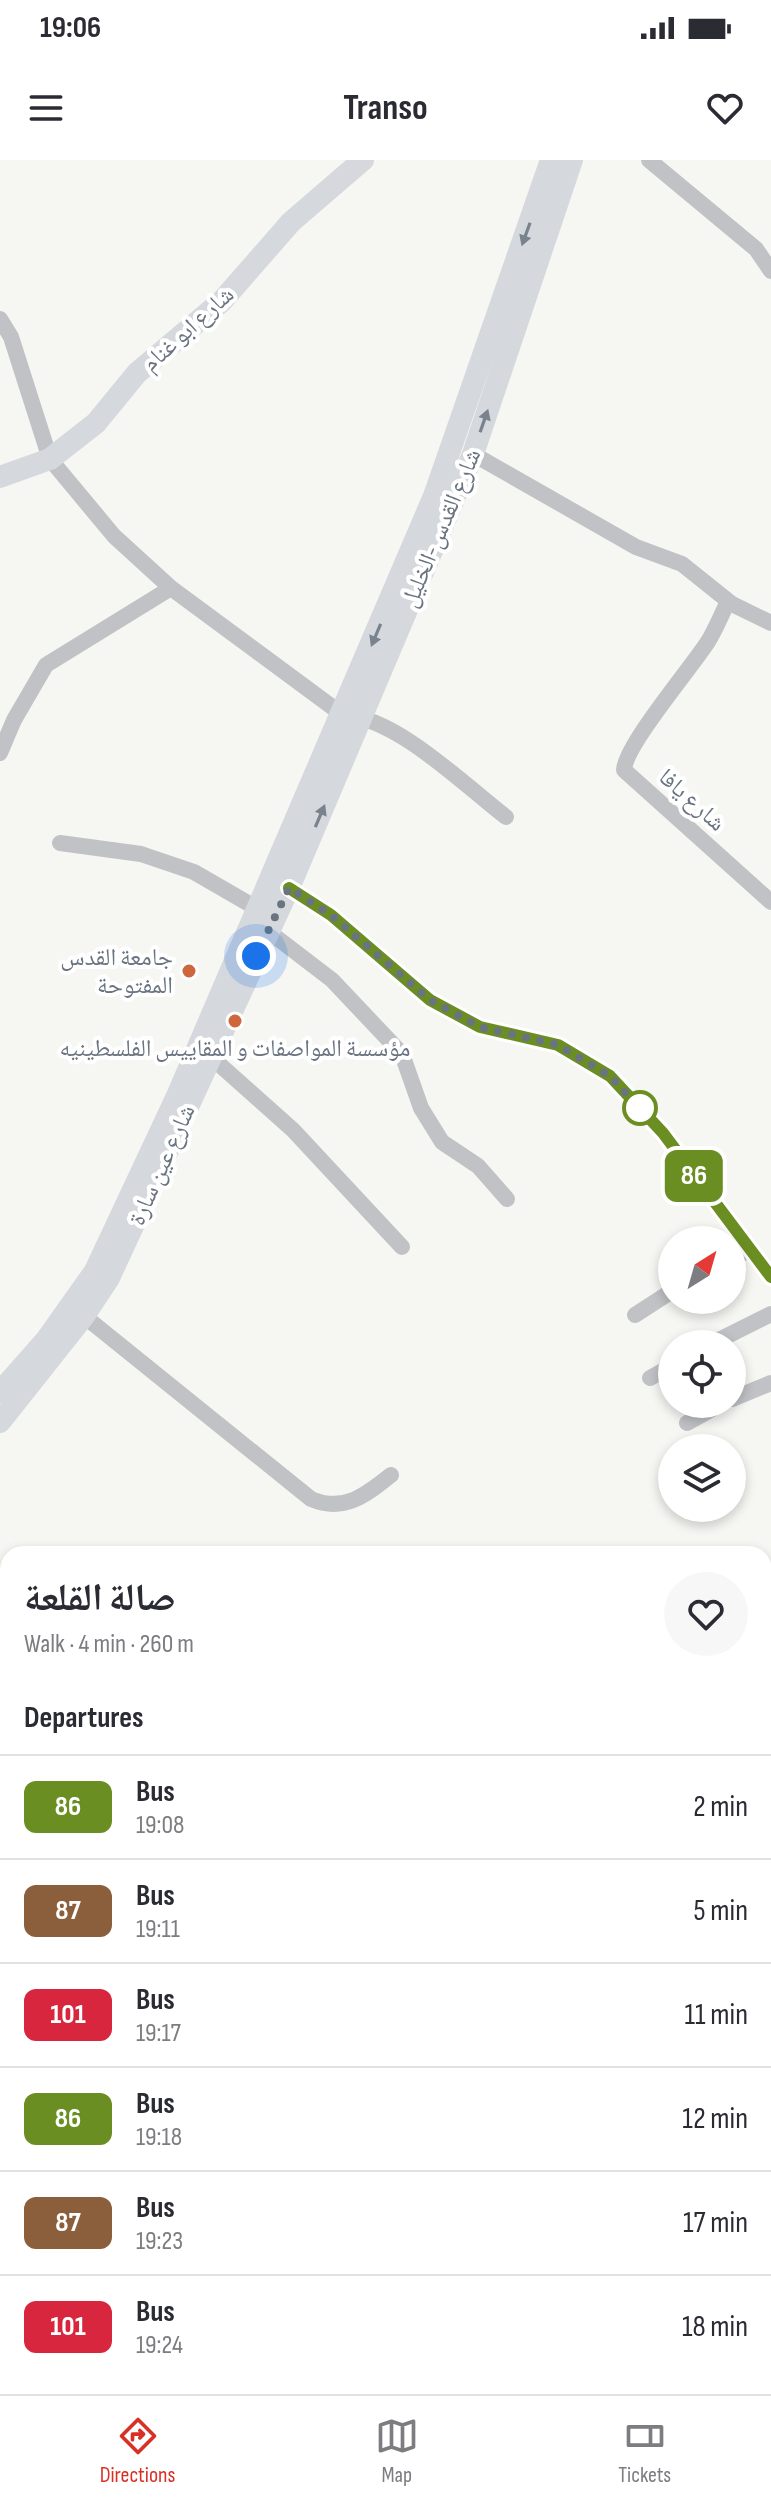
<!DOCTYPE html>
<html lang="en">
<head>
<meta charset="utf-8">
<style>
  body { margin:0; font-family:"Sofia Sans Condensed","Noto Naskh Arabic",sans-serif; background:#f7f7f7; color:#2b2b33; height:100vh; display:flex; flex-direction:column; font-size:30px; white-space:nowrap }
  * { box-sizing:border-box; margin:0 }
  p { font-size:26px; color:#7c7c81 }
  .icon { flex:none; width:44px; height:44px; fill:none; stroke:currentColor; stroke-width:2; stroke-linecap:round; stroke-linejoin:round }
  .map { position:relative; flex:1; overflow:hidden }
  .sheet { position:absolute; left:0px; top:1386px; width:772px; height:848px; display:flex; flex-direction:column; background:#fff; border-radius:24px 24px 0 0; box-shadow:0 4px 12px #0003 }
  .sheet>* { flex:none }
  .badge { padding:0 16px; border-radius:12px; font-size:28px; line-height:52px }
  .needle { width:52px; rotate:37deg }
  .controls { position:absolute; left:658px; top:1066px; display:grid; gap:16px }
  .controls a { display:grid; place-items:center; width:88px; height:88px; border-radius:50%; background:#fff; box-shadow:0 4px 12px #0003; font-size:40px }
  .you { position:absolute; width:40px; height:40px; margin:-20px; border:6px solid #fff; border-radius:50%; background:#1a73e8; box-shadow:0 0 0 12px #1a73e833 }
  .map>.badge { position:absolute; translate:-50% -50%; box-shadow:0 0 0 4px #fff }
  h2 { padding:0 24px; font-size:30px; line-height:72px }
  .round { display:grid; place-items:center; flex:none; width:84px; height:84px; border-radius:42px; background:#f7f7f7 }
  .headline { display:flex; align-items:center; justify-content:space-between; height:136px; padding:0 24px }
  h1 { font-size:38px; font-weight:700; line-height:60px }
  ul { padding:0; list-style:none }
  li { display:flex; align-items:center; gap:24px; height:104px; padding:0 24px; border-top:2px solid #e1e1e2 }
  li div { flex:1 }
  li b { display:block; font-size:30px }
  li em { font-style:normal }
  li .badge { min-width:88px; font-weight:700; text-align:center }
  .status { display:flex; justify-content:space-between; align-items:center; height:56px; padding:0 40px; background:#fff; direction:ltr }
  .status svg { height:22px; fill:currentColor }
  header { display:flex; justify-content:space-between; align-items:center; height:104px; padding:0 24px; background:#fff; font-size:36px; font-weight:700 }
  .menu { display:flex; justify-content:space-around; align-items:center; height:112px; border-top:2px solid #e1e1e2; background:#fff; font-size:22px; color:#7c7c81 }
  .menu a { display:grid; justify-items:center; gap:4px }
  .menu .selected { color:#d93025 }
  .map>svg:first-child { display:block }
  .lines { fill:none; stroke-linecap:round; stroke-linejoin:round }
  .street { stroke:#c0c2c6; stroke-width:16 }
  .secondary { stroke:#d5d8dc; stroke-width:22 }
  .oneway { fill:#79838e }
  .line-casing { stroke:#fff; stroke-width:18 }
  .line { stroke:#6b8e23; stroke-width:12 }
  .walk { stroke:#697480; stroke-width:8; stroke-dasharray:0 14.4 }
  .poi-dot { fill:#cd683c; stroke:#fff; stroke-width:3 }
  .stop-dot { fill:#fff; stroke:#6b8e23; stroke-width:4 }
  .labels { text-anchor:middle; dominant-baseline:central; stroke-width:8; stroke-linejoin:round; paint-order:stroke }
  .street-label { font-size:24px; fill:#697480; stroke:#fff }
  .poi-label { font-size:24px; fill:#697480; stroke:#fff; text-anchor:end }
</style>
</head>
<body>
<div class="status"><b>19:06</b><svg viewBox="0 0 49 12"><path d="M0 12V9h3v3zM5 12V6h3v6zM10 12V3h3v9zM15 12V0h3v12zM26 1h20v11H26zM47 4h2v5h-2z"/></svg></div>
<header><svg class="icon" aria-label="menu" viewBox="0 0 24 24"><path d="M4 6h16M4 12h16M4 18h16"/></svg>Transo<svg class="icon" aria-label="heart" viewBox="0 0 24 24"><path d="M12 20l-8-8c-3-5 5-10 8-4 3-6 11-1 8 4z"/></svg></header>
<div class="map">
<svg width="771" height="2234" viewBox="0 0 771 2234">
  <rect width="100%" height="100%" fill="#f6f6f3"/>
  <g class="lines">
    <path class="street" d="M649 0 756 89 771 111
      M0 159 11 177 50 299 114 376 171 428 343 555C396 557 463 624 506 657
      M473 294 636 387 682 404 732 444 771 463
      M728 441C722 454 716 468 709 480 693 506 625 585 624 610L771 742
      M0 593 14 560 46 505 171 428
      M60 683 141 694 194 712 258 749
      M289 728 331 755 430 840 480 867 558 885 610 916 663 973 771 1117
      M268 771 332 820 402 894 421 948 442 982 478 1006 507 1039
      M211 897 293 970 402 1087
      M732 1099 749 1090
      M635 1155 672 1131
      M84 1156 311 1339C344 1353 366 1335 391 1315
      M711 1184 771 1154
      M650 1218 672 1206
      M732 1239 771 1223
      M687 1263 721 1244
      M0 1630 8 1622
      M764 1652 771 1643
      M764 1688 771 1692
      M764 1794 771 1791
      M764 1896 771 1898
      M764 1971 771 1967
      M592 2226 597 2234"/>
    <path class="secondary" d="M0 317 50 299 96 263 137 213 222 141 291 62 363 0
      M0 1232 46 1180 95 1111 177 936 434 336 551 0
      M0 1262 84 1156 109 1118 289 728 473 294 572 0
      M764 1446 771 1439
      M764 1469 771 1462
      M0 2008 8 2021
      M0 2196 8 2191
      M439 2234 442 2226"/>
  </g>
  <defs><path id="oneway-solid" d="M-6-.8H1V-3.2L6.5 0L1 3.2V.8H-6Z" transform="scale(2)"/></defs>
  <g class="oneway">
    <use href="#oneway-solid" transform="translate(526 74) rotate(110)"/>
    <use href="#oneway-solid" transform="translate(484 261) rotate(-71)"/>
    <use href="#oneway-solid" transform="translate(376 475) rotate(113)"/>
    <use href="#oneway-solid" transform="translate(320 656) rotate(-67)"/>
  </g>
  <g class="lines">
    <g class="line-casing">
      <path id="line" d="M289 728 331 755 430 840 480 867 558 885 610 916 663 973 771 1117"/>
    </g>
    <use href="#line" class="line"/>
    <path class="walk" d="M256 796 289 728 331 755 430 840 480 867 558 885 610 916 645 954 640 948"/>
  </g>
  <g class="poi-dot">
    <circle cx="189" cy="811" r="8"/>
    <circle cx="235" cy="861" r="8"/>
  </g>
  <circle class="stop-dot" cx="640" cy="948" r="16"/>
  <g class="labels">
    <g class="street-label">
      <text transform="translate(188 169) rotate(-42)">شارع ابو غنام</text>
      <text transform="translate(441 368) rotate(-67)">شارع القدس-الخليل</text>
      <text transform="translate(692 640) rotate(42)">شارع يافا</text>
      <text transform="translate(162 1005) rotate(-66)">شارع عين سارة</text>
    </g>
    <g class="poi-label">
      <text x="173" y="797">جامعة القدس<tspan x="173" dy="28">المفتوحة</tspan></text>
      <text x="235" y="888" text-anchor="middle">مؤسسة المواصفات و المقاييس الفلسطينيه</text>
    </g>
  </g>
</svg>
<div class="controls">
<a><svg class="needle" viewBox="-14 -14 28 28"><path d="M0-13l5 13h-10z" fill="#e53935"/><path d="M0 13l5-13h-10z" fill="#7c7c81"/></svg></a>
<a><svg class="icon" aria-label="locate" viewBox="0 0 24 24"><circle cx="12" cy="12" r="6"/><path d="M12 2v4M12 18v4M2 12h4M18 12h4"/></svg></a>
<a><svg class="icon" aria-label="layers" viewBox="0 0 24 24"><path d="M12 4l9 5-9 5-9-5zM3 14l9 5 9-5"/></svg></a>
</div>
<div class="you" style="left:256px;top:796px"></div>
<b class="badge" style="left:694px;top:1016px;background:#6b8e23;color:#fff">86</b>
<section class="sheet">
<div class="headline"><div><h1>صالة القلعة</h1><p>Walk · 4 min · 260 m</p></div><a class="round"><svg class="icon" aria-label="heart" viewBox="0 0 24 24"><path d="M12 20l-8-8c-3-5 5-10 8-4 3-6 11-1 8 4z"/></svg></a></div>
<h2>Departures</h2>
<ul>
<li><span class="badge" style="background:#6b8e23;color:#fff">86</span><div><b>Bus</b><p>19:08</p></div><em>2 min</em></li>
<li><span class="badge" style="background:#8b5e3c;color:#fff">87</span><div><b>Bus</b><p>19:11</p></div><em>5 min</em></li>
<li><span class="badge" style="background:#d7263d;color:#fff">101</span><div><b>Bus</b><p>19:17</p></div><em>11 min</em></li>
<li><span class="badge" style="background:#6b8e23;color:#fff">86</span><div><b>Bus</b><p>19:18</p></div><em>12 min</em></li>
<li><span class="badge" style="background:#8b5e3c;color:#fff">87</span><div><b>Bus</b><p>19:23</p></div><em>17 min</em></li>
<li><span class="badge" style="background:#d7263d;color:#fff">101</span><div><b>Bus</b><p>19:24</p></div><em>18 min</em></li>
</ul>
</section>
</div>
<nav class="menu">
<a class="selected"><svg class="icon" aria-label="directions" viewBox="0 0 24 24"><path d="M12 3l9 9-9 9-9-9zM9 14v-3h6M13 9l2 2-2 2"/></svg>Directions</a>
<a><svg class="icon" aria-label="map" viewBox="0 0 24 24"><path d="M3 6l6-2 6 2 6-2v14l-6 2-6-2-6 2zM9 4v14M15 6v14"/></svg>Map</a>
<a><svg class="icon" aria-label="tickets" viewBox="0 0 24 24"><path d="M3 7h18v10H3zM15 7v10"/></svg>Tickets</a>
</nav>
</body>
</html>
